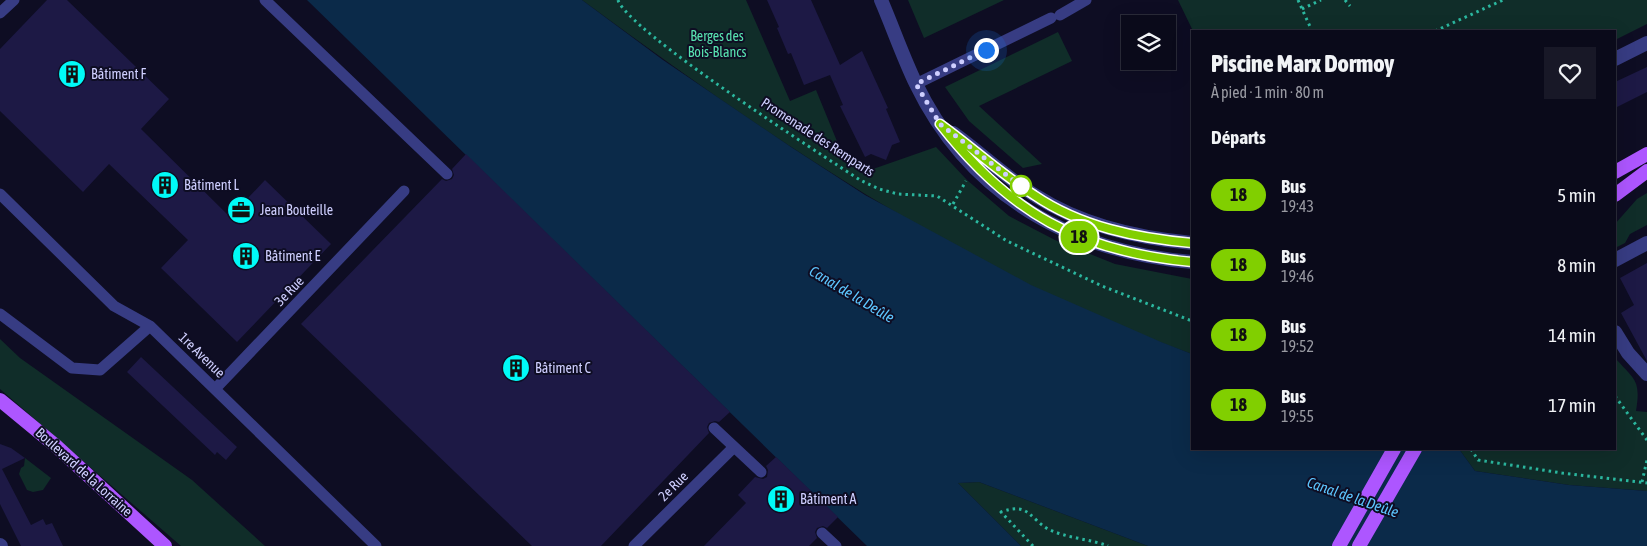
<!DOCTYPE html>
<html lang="fr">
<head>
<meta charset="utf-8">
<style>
  body { margin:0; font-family:"Asap Condensed",sans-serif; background:#181827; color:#f1f3f6; height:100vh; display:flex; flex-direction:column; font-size:19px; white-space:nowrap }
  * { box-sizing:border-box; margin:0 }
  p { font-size:16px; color:#999aa2 }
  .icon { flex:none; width:28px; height:28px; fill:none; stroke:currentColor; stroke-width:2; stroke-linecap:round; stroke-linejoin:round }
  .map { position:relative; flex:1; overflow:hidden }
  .side { position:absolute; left:1191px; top:30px; width:425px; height:420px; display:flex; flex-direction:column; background:#0a0a1a; border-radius:0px; box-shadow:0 5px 20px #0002,0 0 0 1px #2a2b39 }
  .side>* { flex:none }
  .badge { padding:0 10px; border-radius:16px; font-size:18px; line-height:32px }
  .buttons { position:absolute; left:1121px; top:15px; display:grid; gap:10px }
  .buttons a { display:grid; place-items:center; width:55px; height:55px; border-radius:0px; background:#0a0a1a; box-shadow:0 5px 20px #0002,0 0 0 1px #2a2b39; font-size:25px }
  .you { position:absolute; width:25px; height:25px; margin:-12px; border:4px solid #fff; border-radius:50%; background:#1a73e8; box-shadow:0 0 0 8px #1a73e833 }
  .map>.badge { position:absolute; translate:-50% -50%; box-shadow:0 0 0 2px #fff }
  h2 { padding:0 20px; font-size:19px; line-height:45px }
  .round { display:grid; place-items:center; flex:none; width:52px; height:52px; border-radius:0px; background:#181827 }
  .overview { display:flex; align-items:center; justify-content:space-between; height:85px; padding:0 20px }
  h1 { font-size:24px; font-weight:800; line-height:38px }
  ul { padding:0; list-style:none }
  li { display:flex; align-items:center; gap:15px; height:70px; padding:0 20px }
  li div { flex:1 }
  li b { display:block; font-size:19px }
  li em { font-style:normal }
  li .badge { min-width:55px; font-weight:700; text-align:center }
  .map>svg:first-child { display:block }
  .green { fill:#102d29 }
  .water { fill:#0b2a49 }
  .building { fill:#1d1945 }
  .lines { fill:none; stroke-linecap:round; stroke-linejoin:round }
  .path { stroke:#2bb79f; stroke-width:3; stroke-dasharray:2.5 4; stroke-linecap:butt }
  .service { stroke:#373c83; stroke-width:11 }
  .minor { stroke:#373c83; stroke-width:14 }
  .primary { stroke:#ad56ff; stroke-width:14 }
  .line-casing { stroke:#fff; stroke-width:11 }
  .line { stroke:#81cf00; stroke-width:8 }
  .walk { stroke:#cfcfff; stroke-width:5; stroke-dasharray:0 9 }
  .stop-dot { fill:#fff; stroke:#81cf00; stroke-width:2.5 }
  .labels { text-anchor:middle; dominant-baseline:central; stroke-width:4; stroke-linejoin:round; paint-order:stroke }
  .park-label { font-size:14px; fill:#58e2b0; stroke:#0e0d23 }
  .poi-label { font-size:14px; fill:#cfcfff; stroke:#0e0d23; text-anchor:start }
  .street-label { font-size:14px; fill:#cfcfff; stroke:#0e0d23 }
  .water-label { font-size:15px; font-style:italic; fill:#5dc6ff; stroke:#0e0d23 }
</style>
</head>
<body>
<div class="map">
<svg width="1647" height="546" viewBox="0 0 1647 546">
  <rect width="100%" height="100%" fill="#0e0d23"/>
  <path class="green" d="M582 0H746L790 101 816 90 841 151 873 169 936 147 967 180 1009 216 1055 240 1115 264 1192 279V354C969 275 771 139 582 0Z
    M908 0H1004L924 38Z
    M1178 0H1647V24L1615 40V31H1193Z
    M1058 32 1072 61 979 106 1042 164 1023 168 969 121 945 87Z
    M1647 193V225L1630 234 1625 243 1615 248V224L1637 199Z
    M0 339 20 358 192 480 265 546H181L0 389Z
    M1615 358C1635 380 1641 380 1636 411L1647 412V491L1569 485 1475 471 1459 449H1615Z
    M25 458 51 478 43 490 33 492 27 490 19 474 21 468 24 466Z
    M979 482 1148 546H1021L958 483Z"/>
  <path class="water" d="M307 0H582L663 60 791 147 865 195 1031 285 1161 342 1192 354V449H1459L1475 471 1569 485 1647 491V546H1148L979 482 958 483 1021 546H867Z"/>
  <path class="building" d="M47 0H67L169 99 141 129 230 217 265 180 331 244 237 342 161 268 188 240 109 164 83 192 0 111V49Z
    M767 0H811L840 65 862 51 888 108 886 109 900 142 892 145 886 160 871 154 865 157 840 106 843 105 830 75 804 85 791 53 788 54 777 28 779 27Z
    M1647 67V92L1615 108V82Z
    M466 154 730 412 719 422 715 421 709 423 707 427 709 433 601 546H532L301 324 442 179 446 181 452 179 454 175 452 169Z
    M1647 263V361L1621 313 1634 305 1620 278Z
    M141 357 237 447 226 460 217 452 215 455 127 372Z
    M0 444 11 448 25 458 2 469 31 525 43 519 46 525 52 523 63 546H21L0 504Z
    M776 457 838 517 827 528 823 526 817 528 815 532 817 538 809 546H704L746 503 738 495 755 477 763 479 767 477 768 470 766 466Z"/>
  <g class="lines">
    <path class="path" d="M618 0C627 30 822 155 860 180L879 189 898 194 937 196 1007 241 1102 286 1192 321
      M1298 0 1312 31
      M1345 0 1350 6
      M1302 9 1321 0
      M1435 31 1503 0
      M953 204 966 181
      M1615 396 1647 440
      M1471 449 1478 460 1562 473 1647 483
      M1642 482 1647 460
      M1033 546 1001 512C1029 502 1029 518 1048 529 1066 538 1090 539 1108 546"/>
    <path class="service" d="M265 0 447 174
      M0 13 14 0
      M1060 15 1086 0
      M916 84 1051 18
      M0 194 114 306 150 326 376 546
      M0 314 72 368 100 370 150 326
      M215 389 404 191
      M714 428 761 472
      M822 533 836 546
      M634 546 734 447"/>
    <path class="minor" d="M881 0C893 28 903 57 916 84 970 196 1072 252 1192 262
      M1615 59 1647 43
      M953 133C981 153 1006 178 1036 196 1083 226 1137 238 1192 243
      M1615 260 1647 243
      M1615 332 1628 353 1647 374
      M0 545 1 546"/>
    <path class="primary" d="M1615 172 1647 154
      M1615 195 1647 171
      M0 400 56 446 165 546
      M1339 546 1394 449
      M1359 546 1415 449"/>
  </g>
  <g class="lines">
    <g class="line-casing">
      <path id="line" d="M1192 243C1137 238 1081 227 1034 195 1001 174 972 147 940 124 1009 213 1080 252 1192 262"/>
    </g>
    <use href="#line" class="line"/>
    <path class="walk" d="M986 50 916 84 940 124 1021 186"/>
  </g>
  <defs>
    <g id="building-disc" transform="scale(1.4375)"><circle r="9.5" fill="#00faf7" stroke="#0e0d23"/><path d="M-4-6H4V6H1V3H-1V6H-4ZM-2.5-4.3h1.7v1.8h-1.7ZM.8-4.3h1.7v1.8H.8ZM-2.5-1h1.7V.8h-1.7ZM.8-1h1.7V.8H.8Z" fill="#111"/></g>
    <g id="office-disc" transform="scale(1.4375)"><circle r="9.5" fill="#00faf7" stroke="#0e0d23"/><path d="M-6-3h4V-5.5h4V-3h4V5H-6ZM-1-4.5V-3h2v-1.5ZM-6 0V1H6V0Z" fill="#111"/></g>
  </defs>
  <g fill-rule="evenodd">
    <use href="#building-disc" x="72" y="74"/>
    <use href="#building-disc" x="165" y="185"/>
    <use href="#office-disc" x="241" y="210"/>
    <use href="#building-disc" x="246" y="256"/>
    <use href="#building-disc" x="516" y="368"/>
    <use href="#building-disc" x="781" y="499"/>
  </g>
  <circle class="stop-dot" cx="1021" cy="186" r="10"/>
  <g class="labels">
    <g class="park-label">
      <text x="717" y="36">Berges des<tspan x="717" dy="16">Bois-Blancs</tspan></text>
    </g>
    <g class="poi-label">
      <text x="91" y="74">Bâtiment F</text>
      <text x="184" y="185">Bâtiment L</text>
      <text x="260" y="210">Jean Bouteille</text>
      <text x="265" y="256">Bâtiment E</text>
      <text x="535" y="368">Bâtiment C</text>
      <text x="800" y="499">Bâtiment A</text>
    </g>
    <g class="street-label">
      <text transform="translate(818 137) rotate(33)">Promenade des Remparts</text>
      <text transform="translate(289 291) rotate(-46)">3e Rue</text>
      <text transform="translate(202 355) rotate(44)">1re Avenue</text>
      <text transform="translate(84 472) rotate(42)">Boulevard de la Lorraine</text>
      <text transform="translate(673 486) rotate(-45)">2e Rue</text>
    </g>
    <g class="water-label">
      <text transform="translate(852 294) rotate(31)">Canal de la Deûle</text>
      <text transform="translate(1353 497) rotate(19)">Canal de la Deûle</text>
    </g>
  </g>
</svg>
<div class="buttons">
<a><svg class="icon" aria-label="layers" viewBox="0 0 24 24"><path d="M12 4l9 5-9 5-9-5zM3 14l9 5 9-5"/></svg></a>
</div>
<div class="you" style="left:986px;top:50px"></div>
<b class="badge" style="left:1079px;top:237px;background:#81cf00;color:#111">18</b>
<section class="side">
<div class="overview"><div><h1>Piscine Marx Dormoy</h1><p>À pied · 1 min · 80 m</p></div><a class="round"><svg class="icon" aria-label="heart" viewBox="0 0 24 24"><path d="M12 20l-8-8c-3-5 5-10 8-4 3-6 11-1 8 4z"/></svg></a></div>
<h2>Départs</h2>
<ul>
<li><span class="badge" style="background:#81cf00;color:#111">18</span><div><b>Bus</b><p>19:43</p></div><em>5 min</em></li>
<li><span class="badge" style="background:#81cf00;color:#111">18</span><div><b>Bus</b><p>19:46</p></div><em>8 min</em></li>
<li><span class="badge" style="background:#81cf00;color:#111">18</span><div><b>Bus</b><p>19:52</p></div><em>14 min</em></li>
<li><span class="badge" style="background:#81cf00;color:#111">18</span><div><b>Bus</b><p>19:55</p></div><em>17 min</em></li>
</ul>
</section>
</div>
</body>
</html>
